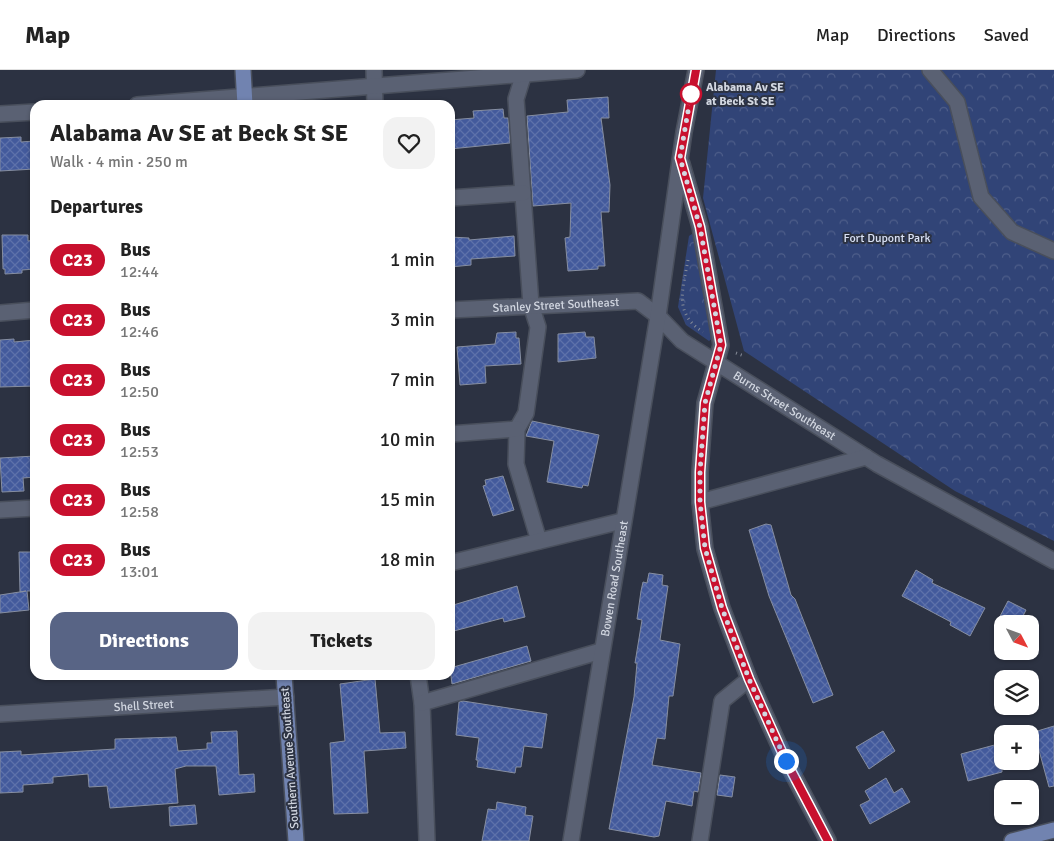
<!DOCTYPE html>
<html lang="en">
<head>
<meta charset="utf-8">
<style>
  body { margin:0; font-family:Signika,sans-serif; background:#f2f2f2; color:#222; height:100vh; display:flex; flex-direction:column; font-size:19px; white-space:nowrap }
  * { box-sizing:border-box; margin:0 }
  p { font-size:16px; color:#767676 }
  .icon { flex:none; width:28px; height:28px; fill:none; stroke:currentColor; stroke-width:2; stroke-linecap:round; stroke-linejoin:round }
  .map { position:relative; flex:1; overflow:hidden }
  .sheet { position:absolute; left:30px; top:30px; width:425px; height:580px; display:flex; flex-direction:column; background:#fff; border-radius:15px; box-shadow:0 1px 4px #0004 }
  .sheet>* { flex:none }
  .badge { padding:0 10px; border-radius:16px; font-size:18px; line-height:32px }
  .needle { width:32px; rotate:131deg }
  .controls { position:absolute; left:994px; top:545px; display:grid; gap:10px }
  .controls a { display:grid; place-items:center; width:45px; height:45px; border-radius:10px; background:#fff; box-shadow:0 1px 4px #0004; font-size:25px }
  .you { position:absolute; width:25px; height:25px; margin:-12px; border:4px solid #fff; border-radius:50%; background:#1a73e8; box-shadow:0 0 0 8px #1a73e833 }
  .map>.badge { position:absolute; translate:-50% -50%; box-shadow:0 0 0 2px #fff }
  h2 { padding:0 20px; font-size:19px; line-height:45px }
  .round { display:grid; place-items:center; flex:none; width:52px; height:52px; border-radius:15px; background:#f2f2f2 }
  .overview { display:flex; align-items:center; justify-content:space-between; height:85px; padding:0 20px }
  h1 { font-size:24px; font-weight:700; line-height:38px }
  .button { display:flex; gap:10px; margin-top:auto; padding:10px 20px }
  .button a { flex:1; height:58px; border-radius:15px; background:#586485; color:#fff; font-size:20px; font-weight:700; line-height:58px; text-align:center }
  .button a+a { background:#f2f2f2; color:#222 }
  ul { padding:0; list-style:none }
  li { display:flex; align-items:center; gap:15px; height:60px; padding:0 20px }
  li div { flex:1 }
  li b { display:block; font-size:19px }
  li em { font-style:normal }
  li .badge { min-width:55px; font-weight:700; text-align:center }
  header { display:flex; align-items:center; gap:30px; box-sizing:border-box; height:70px; padding:0 25px; background:#fff; border-bottom:1px solid #e0e0e0 }
  header strong { font-size:24px }
  nav { display:flex; gap:28px; margin-inline-start:auto; font-size:18px }
  .map>svg:first-child { display:block }
  .park { fill:url(#park-crowns) }
  .building { fill:url(#building-cross-hatch); stroke:#868ea1 }
  .lines { fill:none; stroke-linecap:round; stroke-linejoin:round }
  .minor-casing { stroke:#494f5c; stroke-width:18 }
  .major-casing { stroke:#494f5c; stroke-width:18 }
  .path { stroke:#868c98; stroke-width:3; stroke-dasharray:1 4; stroke-linecap:butt }
  .minor { stroke:#5a6173; stroke-width:15 }
  .major { stroke:#7183b0; stroke-width:15 }
  .line-casing { stroke:#fff; stroke-width:11 }
  .line { stroke:#c8102e; stroke-width:8 }
  .walk { stroke:#d2d7e1; stroke-width:5; stroke-dasharray:0 9 }
  .stop-dot { fill:#fff; stroke:#c8102e; stroke-width:2.5 }
  .labels { text-anchor:middle; dominant-baseline:central; stroke-width:4; stroke-linejoin:round; paint-order:stroke }
  .stop-label { font-size:12px; font-weight:bold; fill:#d2d7e1; stroke:#2c3242; text-anchor:start }
  .park-label { font-size:12px; fill:#d9e1f5; stroke:#2c3242 }
  .street-label { font-size:12px; fill:#d2d7e1; stroke:#2c3242 }
</style>
</head>
<body>
<header>
<strong>Map</strong>
<nav><a>Map</a><a>Directions</a><a>Saved</a></nav>
</header>
<div class="map">
<svg width="1054" height="771" viewBox="0 0 1054 771">
  <defs>
    <pattern id="park-crowns" width="20" height="18" patternUnits="userSpaceOnUse" patternTransform="scale(1.25)"><rect width="20" height="18" fill="#314477"/><path d="M2 6a3 3 0 1 1 6 0M12 15a3 3 0 1 1 6 0" fill="none" stroke="#4e5e8a"/></pattern>
    <pattern id="building-cross-hatch" width="8" height="8" patternUnits="userSpaceOnUse" patternTransform="scale(1.25)"><rect width="8" height="8" fill="#435a9c"/><path d="M0 0l8 8M0 8l8-8" fill="none" stroke="#5d71aa"/></pattern>
  </defs>
  <rect width="100%" height="100%" fill="#2c3242"/>
  <path class="park" d="M716 0H1054V471L955 421 744 281 703 128Z
    M692 164 694 166 713 268 709 271 686 255 678 237 689 166Z"/>
  <path class="building" d="M608 27 609 48H601L610 115 609 142H601L605 196H598V199L568 201 565 168 570 167 571 133 533 136 527 46 568 42 567 30Z
    M503 39 504 48H508L510 73 450 79V50L474 48 473 41Z
    M21 67V72L35 71V99L0 101V68Z
    M2 165H28V171L35 170V199L22 200V203L5 204V199H3Z
    M514 166 515 186 471 189V195L450 197V167L469 168V170Z
    M516 262V268H519L521 294 485 296 486 313 460 315 457 277 495 274 497 263Z
    M585 262 586 267H594L596 288 558 292V264Z
    M14 269V272L35 270V316L0 317V270Z
    M532 351 599 365 588 416 583 415 582 418 547 412 554 371 526 366Z
    M35 386V407L23 408 24 421 2 422 0 388Z
    M503 406 514 440 493 446 483 416 486 415 485 410Z
    M766 454 771 455 791 525 795 529 833 625 813 633 769 526 749 460Z
    M19 482H35V521H27L29 540 0 543V525L26 521 20 522Z
    M916 500 933 510 932 513 985 538 970 566 950 555 951 552 902 526Z
    M649 503 663 505 662 515 668 516 660 570 680 574 673 626H669L665 669 657 668 652 695 701 703 698 722 694 721 692 736 666 731 659 766 654 767 609 759 634 627 637 593H635L642 550 637 549 641 521 643 512 647 513Z
    M517 516 525 547 504 552 503 548 450 562V536Z
    M1008 531 1026 540 1019 554H996Z
    M527 576 531 591 452 614 450 598Z
    M375 609 380 663 405 662 406 678 364 681 368 743 334 744 330 673 345 671 340 614Z
    M463 631 547 644 542 678 524 676 521 697H516L515 703 477 697 478 690H476L479 668 456 665 459 632Z
    M1054 656V716L1049 717 1034 662Z
    M237 661 239 705 254 704 255 722 219 725 216 696H186L175 699 178 733 110 738 107 716 89 717 88 704 53 707V713L23 715V722L0 723V682L21 681V685L115 679V669L176 667 178 681 207 679V673H212L211 662Z
    M883 661 895 681 869 699 856 677Z
    M1002 673V702L968 711 961 684Z
    M720 705 735 707 732 727 717 725Z
    M886 708 894 723 902 718 910 732 870 754 860 735 870 730 865 721Z
    M497 732 526 737 525 745 533 746 529 771H482L488 739 496 740Z
    M195 735 197 754 170 756 169 737Z"/>
  <g class="lines">
    <g class="minor-casing">
      <g id="minor">
        <path d="M374 0 375 35"/>
        <path d="M525 0 516 29 531 235 538 257 526 343 517 359 516 394 539 471"/>
        <path d="M930 0 957 32 981 127 1012 162 1054 181"/>
        <path d="M137 35 577 0"/>
        <path d="M0 44 35 42"/>
        <path d="M682 94 700 157 721 275 705 333 700 402V432L705 479 722 538 749 609 786 691 828 771"/>
        <path d="M450 128 523 123"/>
        <path id="s1" d="M450 240 638 231 658 246 682 271 877 394 1054 491"/>
        <path d="M0 243 35 240"/>
        <path d="M450 364 517 359"/>
        <path d="M700 432 866 387"/>
        <path d="M0 440 35 438"/>
        <path d="M450 493 622 451"/>
        <path d="M418 605 422 633 427 771"/>
        <path d="M422 633 601 581"/>
        <path id="s2" d="M0 644 286 627"/>
        <path id="s3" d="M571 771 658 246 684 62 696 0"/>
        <path d="M700 771 722 631 749 609"/>
      </g>
    </g>
    <g class="major-casing">
      <path id="major" d="M243 0 245 35
        M284 605 296 771
        M1012 771 1054 760"/>
    </g>
    <path class="path" d="M688 190C683 219 673 243 703 262
      M736 283 744 286"/>
    <use href="#minor" class="minor"/>
    <use href="#major" class="major"/>
  </g>
  <g class="lines">
    <g class="line-casing">
      <path id="line" d="M696 0 680 88 700 157 721 275 705 333 700 402V432L705 478 722 538 749 609 786 691 828 771"/>
    </g>
    <use href="#line" class="line"/>
    <path class="walk" d="M691 24 680 88 700 157 721 275 705 333 700 402V432L705 478 722 538 749 609 786 691"/>
  </g>
  <circle class="stop-dot" cx="691" cy="24" r="10"/>
  <g class="labels">
    <g class="stop-label">
      <text x="706" y="17">Alabama Av SE<tspan x="706" dy="14">at Beck St SE</tspan></text>
    </g>
    <g class="park-label">
      <text x="887" y="168">Fort Dupont Park</text>
    </g>
    <g class="street-label">
      <text stroke="none"><textPath href="#s1" startOffset="106">Stanley Street Southeast</textPath></text>
      <text stroke="none"><textPath href="#s1" startOffset="369">Burns Street Southeast</textPath></text>
      <text stroke="none"><textPath href="#s3" startOffset="266">Bowen Road Southeast</textPath></text>
      <text stroke="none"><textPath href="#s2" startOffset="144">Shell Street</textPath></text>
      <text transform="translate(290 688) rotate(-94)">Southern Avenue Southeast</text>
    </g>
  </g>
</svg>
<div class="controls">
<a><svg class="needle" viewBox="-14 -14 28 28"><path d="M0-13l5 13h-10z" fill="#e53935"/><path d="M0 13l5-13h-10z" fill="#767676"/></svg></a>
<a><svg class="icon" aria-label="layers" viewBox="0 0 24 24"><path d="M12 4l9 5-9 5-9-5zM3 14l9 5 9-5"/></svg></a>
<a>+</a>
<a>−</a>
</div>
<div class="you" style="left:786px;top:691px"></div>
<section class="sheet">
<div class="overview"><div><h1>Alabama Av SE at Beck St SE</h1><p>Walk · 4 min · 250 m</p></div><a class="round"><svg class="icon" aria-label="heart" viewBox="0 0 24 24"><path d="M12 20l-8-8c-3-5 5-10 8-4 3-6 11-1 8 4z"/></svg></a></div>
<h2>Departures</h2>
<ul>
<li><span class="badge" style="background:#c8102e;color:#fff">C23</span><div><b>Bus</b><p>12:44</p></div><em>1 min</em></li>
<li><span class="badge" style="background:#c8102e;color:#fff">C23</span><div><b>Bus</b><p>12:46</p></div><em>3 min</em></li>
<li><span class="badge" style="background:#c8102e;color:#fff">C23</span><div><b>Bus</b><p>12:50</p></div><em>7 min</em></li>
<li><span class="badge" style="background:#c8102e;color:#fff">C23</span><div><b>Bus</b><p>12:53</p></div><em>10 min</em></li>
<li><span class="badge" style="background:#c8102e;color:#fff">C23</span><div><b>Bus</b><p>12:58</p></div><em>15 min</em></li>
<li><span class="badge" style="background:#c8102e;color:#fff">C23</span><div><b>Bus</b><p>13:01</p></div><em>18 min</em></li>
</ul>
<div class="button"><a>Directions</a><a>Tickets</a></div>
</section>
</div>
</body>
</html>
